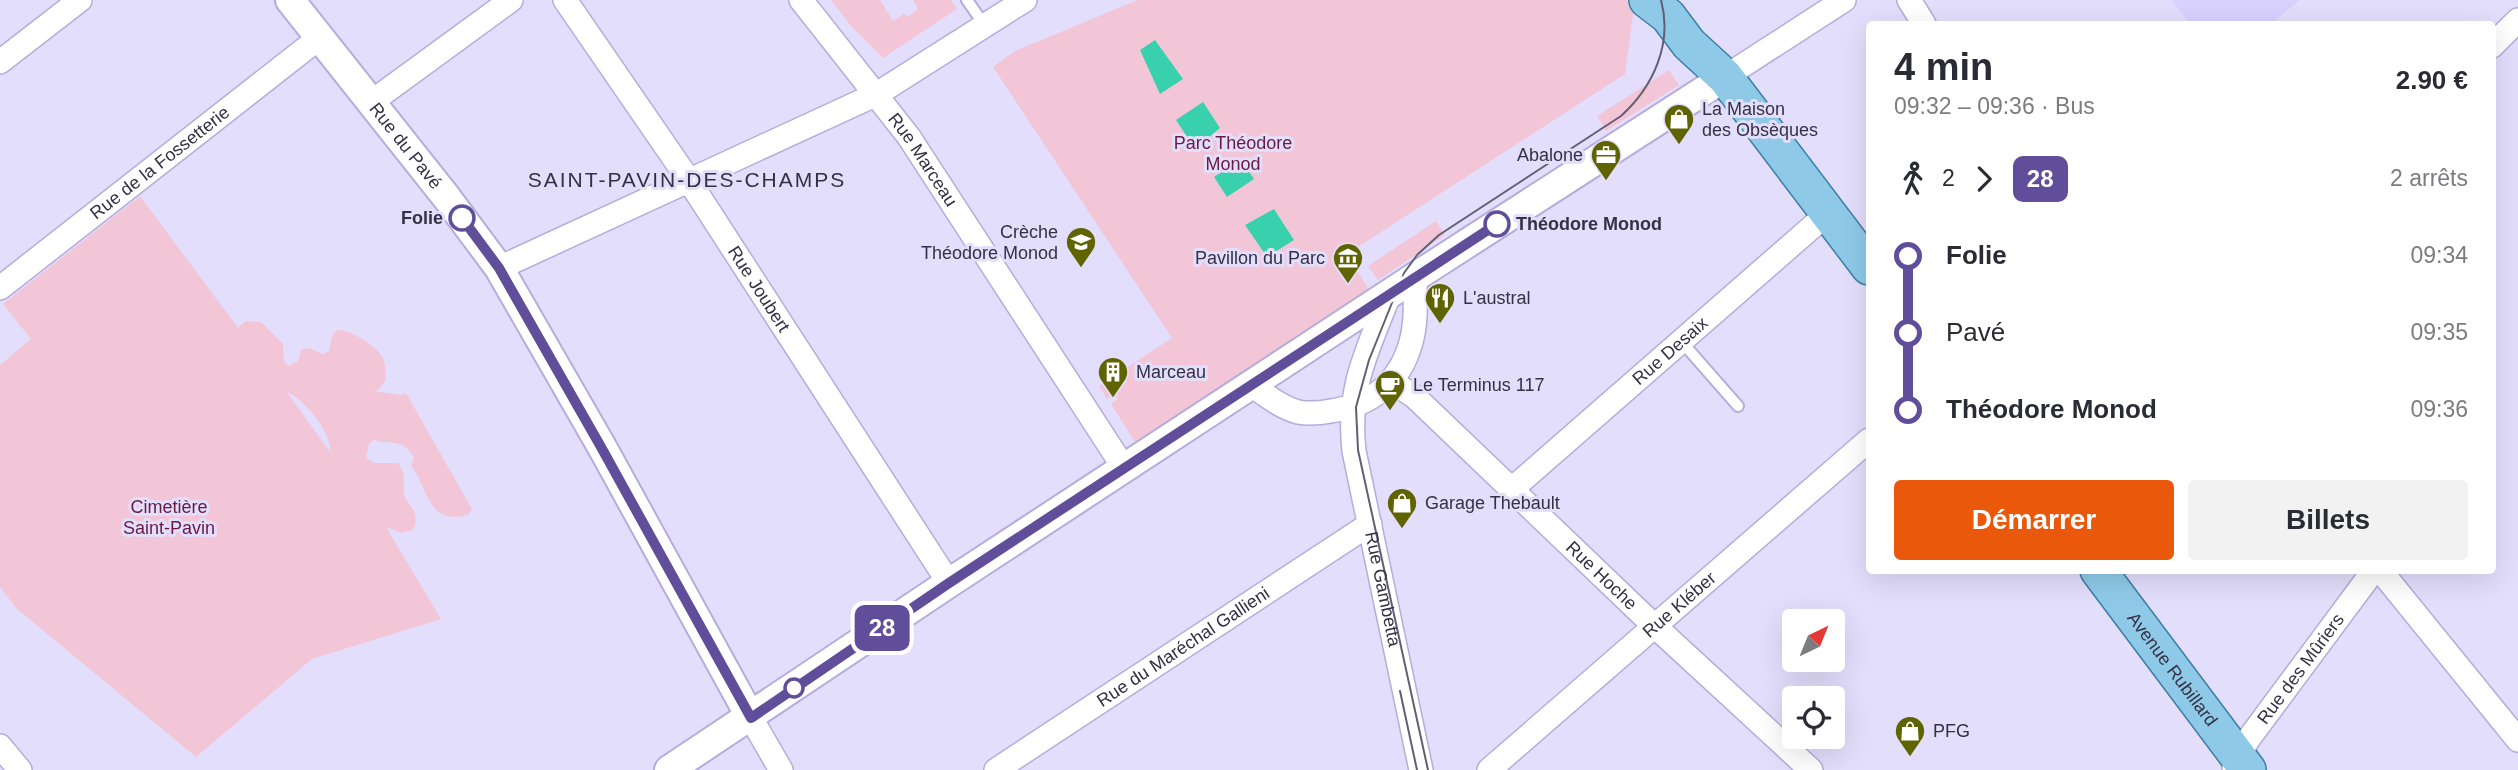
<!DOCTYPE html>
<html lang="fr">
<head>
<meta charset="utf-8">
<style>
  body { margin:0; font-family:Helvetica,sans-serif; background:#f2f2f3; color:#2b2b33; height:100vh; display:flex; flex-direction:column; font-size:26px; white-space:nowrap }
  * { box-sizing:border-box; margin:0 }
  p { font-size:23px; color:#7c7c81 }
  .icon { flex:none; width:38px; height:38px; fill:none; stroke:currentColor; stroke-width:2; stroke-linecap:round; stroke-linejoin:round }
  .map { position:relative; flex:1; overflow:hidden }
  .sheet { position:absolute; left:1866px; top:21px; width:630px; height:553px; display:flex; flex-direction:column; background:#fff; border-radius:7px; box-shadow:0 7px 28px #0002 }
  .sheet>* { flex:none }
  .badge { padding:0 14px; border-radius:10px; font-size:24px; line-height:46px }
  .needle { width:46px; rotate:43deg }
  .buttons { position:absolute; left:1782px; top:609px; display:grid; gap:14px }
  .buttons a { display:grid; place-items:center; width:63px; height:63px; border-radius:7px; background:#fff; box-shadow:0 7px 28px #0002; font-size:35px }
  .map>.badge { position:absolute; translate:-50% -50%; box-shadow:0 0 0 4px #fff }
  .legs { display:flex; align-items:center; gap:10px; height:77px; padding:0 28px; font-size:23px }
  .legs p { margin-inline-start:auto }
  .headline { display:flex; align-items:center; justify-content:space-between; height:119px; padding:0 28px }
  h1 { font-size:38px; font-weight:800; line-height:52px }
  .primary-button { display:flex; gap:14px; margin-top:auto; padding:14px 28px }
  .primary-button a { flex:1; height:80px; border-radius:7px; background:#ea580c; color:#fff; font-size:28px; font-weight:800; line-height:80px; text-align:center }
  .primary-button a+a { background:#f2f2f3; color:#2b2b33 }
  ul { padding:0 28px; list-style:none }
  li { display:flex; align-items:center; gap:24px; height:77px; font-size:26px }
  li i { display:grid; place-items:center; width:10px; height:100%; margin:0 9px; background:currentColor }
  li i::after { content:''; width:18px; height:18px; margin:-9px; border:5px solid; border-radius:50%; background:#fff }
  li p { margin-inline-start:auto }
  li:first-child i { background:linear-gradient(#0000 50%,currentColor 0) }
  li:last-child i { background:linear-gradient(currentColor 50%,#0000 0) }
  .map>svg:first-child { display:block }
  .built { fill:#d9d1fe }
  .green { fill:#f2c6d7; fill-rule:evenodd }
  .water { fill:#39d0ad }
  .lines { fill:none; stroke-linecap:round; stroke-linejoin:round }
  .service-casing { stroke:#b5acdc; stroke-width:14 }
  .minor-casing { stroke:#b5acdc; stroke-width:26 }
  .tertiary-casing { stroke:#b5acdc; stroke-width:32 }
  .primary-casing { stroke:#3d7ea4; stroke-width:38 }
  .service { stroke:#fff; stroke-width:10 }
  .minor { stroke:#fff; stroke-width:23 }
  .tertiary { stroke:#fff; stroke-width:28 }
  .primary { stroke:#8ecae8; stroke-width:35 }
  .tram { stroke:#625f74; stroke-width:2 }
  .line-1-casing { stroke:#fff; stroke-width:16 }
  .line-1 { stroke:#614e9b; stroke-width:10 }
  .stop-1-dot { fill:#fff; stroke:#614e9b; stroke-width:3.5 }
  .labels { text-anchor:middle; dominant-baseline:central; stroke-width:6; stroke-linejoin:round; paint-order:stroke }
  .poi-label { font-size:18px; fill:#343144; stroke:#e3defc; text-anchor:start }
  .park-label { font-size:18px; fill:#691a43; stroke:#e3defc }
  .street-label { font-size:18px; fill:#343144; stroke:#e3defc }
  .stop-label { font-size:18px; font-weight:bold; fill:#343144; stroke:#e3defc; text-anchor:end }
  .quarter-label { font-size:21px; letter-spacing:2px; fill:#343144; stroke:#e3defc }
</style>
</head>
<body>
<div class="map">
<svg width="2518" height="770" viewBox="0 0 2518 770">
  <rect width="100%" height="100%" fill="#e3defc"/>
  <path class="built" d="M2172 0H2300L2271 24H2190Z"/>
  <path class="green" d="M831 0H880L893 21 905 13 907 17 918 9 913 0H951L957 9 883 58 851 26Z
    M1138 0H1627L1634 8 1625 74 1347 254 1369 290 1135 442 1111 404 1118 399 1114 394 1107 399 1099 386 1172 338 993 67 1015 51Z
    M1669 70 1679 85 1606 131 1597 116Z
    M140 196 238 328 246 321 261 322 283 344 284 362 289 366 298 361 301 350 309 348 323 354 329 351 332 336 337 330C350 329 378 347 383 358 386 364 385 373 386 380L379 389 373 391 401 395 406 393 472 509 468 515C426 526 429 487 411 466L414 457C400 437 395 446 374 440L369 444 366 458 374 463H398C407 478 403 475 404 491 405 507 422 508 413 530L401 533 386 527 441 619 312 659 196 757 16 608 0 587V365L31 339 3 304ZM286 391C307 403 329 428 331 453Z
    M1436 221 1445 235 1378 280 1368 266Z"/>
  <path class="water" d="M1155 40 1183 79 1160 94 1140 50Z
    M1203 102 1220 128 1195 149 1176 120Z
    M1241 160 1254 179 1227 197 1214 177Z
    M1274 209 1294 240 1267 257 1245 225Z"/>
  <g class="lines">
    <g class="service-casing">
      <path id="service" d="M967 0 985 26
        M1681 341 1738 406"/>
    </g>
    <g class="minor-casing">
      <g id="minor">
        <path id="s1" d="M565 0 684 173 949 583"/>
        <path id="s2" d="M801 0 909 137 1124 468"/>
        <path d="M1909 0 1924 24"/>
        <path d="M2492 46 2518 20"/>
        <path d="M0 62 80 0"/>
        <path d="M1725 77 1844 0"/>
        <path d="M370 103 511 0"/>
        <path d="M499 268 877 94 1025 0"/>
        <path id="s3" d="M0 288 319 38"/>
        <path id="s4" d="M1389 295C1367 352 1347 387 1354 451L1421 770"/>
        <path id="s5" d="M1391 381 1415 397 1646 618 1811 770"/>
        <path d="M1251 385C1266 395 1280 407 1298 412 1309 414 1320 413 1331 411 1371 405 1400 383 1411 342 1417 321 1415 298 1415 277"/>
        <path id="s6" d="M1512 489 1828 213"/>
        <path d="M2380 570 2518 740"/>
        <path d="M751 718 781 770"/>
        <path d="M0 746 20 770"/>
        <path id="s7" d="M2234 767 2247 741 2374 570"/>
        <path id="s8" d="M996 770 1370 524"/>
        <path id="s9" d="M1489 770 1869 440"/>
      </g>
    </g>
    <g class="tertiary-casing">
      <g id="tertiary">
        <path id="s10" d="M290 0 447 198 499 268 602 447 751 718"/>
        <path d="M669 770 949 583 1415 277 1725 77"/>
      </g>
    </g>
    <g class="primary-casing">
      <g id="primary">
        <path d="M1647 0 1668 16 1689 44 1725 77 1869 267"/>
        <path id="s11" d="M2098 570 2248 770"/>
      </g>
    </g>
    <use href="#service" class="service"/>
    <use href="#minor" class="minor"/>
    <use href="#tertiary" class="tertiary"/>
    <use href="#primary" class="primary"/>
    <path class="tram" d="M1400 691 1417 770
      M1428 770 1358 450 1356 407 1369 360 1404 273 1417 255 1439 235 1621 116C1653 87 1673 44 1661 0"/>
  </g>
  <g class="lines">
    <g class="line-1-casing">
      <path id="line-1" d="M462 218 499 268 601 447 751 718 949 583 1497 224"/>
    </g>
    <use href="#line-1" class="line-1"/>
  </g>
  <defs>
    <g id="shop-pin" transform="scale(1.575)"><path d="M0 17L-7.5 6A9.5 9.5 0 1 1 7.5 6Z" fill="#5f6400" stroke="#e3defc"/><path d="M-5-2.5h2.3a2.7 3.5 0 0 1 5.4 0H5L5.5 6h-11ZM-1.5-2.5h3a1.5 2.3 0 0 0-3 0Z" fill="#fff"/></g>
    <g id="office-pin" transform="scale(1.575)"><path d="M0 17L-7.5 6A9.5 9.5 0 1 1 7.5 6Z" fill="#5f6400" stroke="#e3defc"/><path d="M-6-3h4V-5.5h4V-3h4V5H-6ZM-1-4.5V-3h2v-1.5ZM-6 0V1H6V0Z" fill="#fff"/></g>
    <g id="school-pin" transform="scale(1.575)"><path d="M0 17L-7.5 6A9.5 9.5 0 1 1 7.5 6Z" fill="#5f6400" stroke="#e3defc"/><path d="M0-5L7-2L0 1L-7-2ZM-4 1L0 2.5L4 1V4Q0 6-4 4Z" fill="#fff"/></g>
    <g id="museum-pin" transform="scale(1.575)"><path d="M0 17L-7.5 6A9.5 9.5 0 1 1 7.5 6Z" fill="#5f6400" stroke="#e3defc"/><path d="M0-6L6-3V-2H-6V-3ZM-5-1h2V3h-2ZM-1-1h2V3h-2ZM3-1h2V3H3ZM-6 4H6V6H-6Z" fill="#fff"/></g>
    <g id="restaurant-pin" transform="scale(1.575)"><path d="M0 17L-7.5 6A9.5 9.5 0 1 1 7.5 6Z" fill="#5f6400" stroke="#e3defc"/><path d="M-5-6h1v4h1v-4h1v4h1v-4h1v5L-1.5 .5V6h-2V.5L-5-1ZM5-6V6H3V1.5H1.5Q1.5-4 5-6Z" fill="#fff"/></g>
    <g id="building-pin" transform="scale(1.575)"><path d="M0 17L-7.5 6A9.5 9.5 0 1 1 7.5 6Z" fill="#5f6400" stroke="#e3defc"/><path d="M-4-6H4V6H1V3H-1V6H-4ZM-2.5-4.3h1.7v1.8h-1.7ZM.8-4.3h1.7v1.8H.8ZM-2.5-1h1.7V.8h-1.7ZM.8-1h1.7V.8H.8Z" fill="#fff"/></g>
    <g id="cafe-pin" transform="scale(1.575)"><path d="M0 17L-7.5 6A9.5 9.5 0 1 1 7.5 6Z" fill="#5f6400" stroke="#e3defc"/><path d="M-5.5-4.5H6V0H3Q3 3.5 0 3.5H-2.5Q-5.5 3.5-5.5 0ZM3-3.2v2h1.7v-2ZM-6 4.5H4V6H-6Z" fill="#fff"/></g>
  </defs>
  <g fill-rule="evenodd">
    <use href="#shop-pin" x="1679" y="119"/>
    <use href="#office-pin" x="1606" y="155"/>
    <use href="#school-pin" x="1081" y="242"/>
    <use href="#museum-pin" x="1348" y="258"/>
    <use href="#restaurant-pin" x="1440" y="298"/>
    <use href="#building-pin" x="1113" y="372"/>
    <use href="#cafe-pin" x="1390" y="385"/>
    <use href="#shop-pin" x="1402" y="503"/>
    <use href="#shop-pin" x="1910" y="731"/>
  </g>
  <g class="stop-1-dot">
    <circle cx="462" cy="218" r="12"/>
    <circle cx="1497" cy="224" r="12"/>
    <circle cx="794" cy="688" r="9"/>
  </g>
  <g class="labels">
    <g class="poi-label">
      <text x="1702" y="109">La Maison<tspan x="1702" dy="21">des Obsèques</tspan></text>
      <text x="1583" y="155" text-anchor="end">Abalone</text>
      <text x="1058" y="232" text-anchor="end">Crèche<tspan x="1058" dy="21">Théodore Monod</tspan></text>
      <text x="1325" y="258" text-anchor="end">Pavillon du Parc</text>
      <text x="1463" y="298">L'austral</text>
      <text x="1136" y="372">Marceau</text>
      <text x="1413" y="385">Le Terminus 117</text>
      <text x="1425" y="503">Garage Thebault</text>
      <text x="1933" y="731">PFG</text>
    </g>
    <g class="park-label">
      <text x="1233" y="143">Parc Théodore<tspan x="1233" dy="21">Monod</tspan></text>
      <text x="169" y="507">Cimetière<tspan x="169" dy="21">Saint-Pavin</tspan></text>
    </g>
    <g class="street-label">
      <text stroke="none"><textPath href="#s10" startOffset="186">Rue du Pavé</textPath></text>
      <text stroke="none"><textPath href="#s2" startOffset="201">Rue Marceau</textPath></text>
      <text stroke="none"><textPath href="#s3" startOffset="203">Rue de la Fossetterie</textPath></text>
      <text stroke="none"><textPath href="#s1" startOffset="348">Rue Joubert</textPath></text>
      <text stroke="none"><textPath href="#s6" startOffset="210">Rue Desaix</textPath></text>
      <text stroke="none"><textPath href="#s5" startOffset="287">Rue Hoche</textPath></text>
      <text stroke="none"><textPath href="#s4" startOffset="303">Rue Gambetta</textPath></text>
      <text stroke="none"><textPath href="#s9" startOffset="252">Rue Kléber</textPath></text>
      <text stroke="none"><textPath href="#s8" startOffset="224">Rue du Maréchal Gallieni</textPath></text>
      <text stroke="none"><textPath href="#s7" startOffset="119">Rue des Mûriers</textPath></text>
      <text stroke="none"><textPath href="#s11" startOffset="124">Avenue Rubillard</textPath></text>
    </g>
    <g class="stop-label">
      <text x="443" y="218">Folie</text>
      <text x="1516" y="224" text-anchor="start">Théodore Monod</text>
    </g>
    <g class="quarter-label">
      <text x="687" y="179">SAINT-PAVIN-DES-CHAMPS</text>
    </g>
  </g>
</svg>
<div class="buttons">
<a><svg class="needle" viewBox="-14 -14 28 28"><path d="M0-13l5 13h-10z" fill="#e53935"/><path d="M0 13l5-13h-10z" fill="#7c7c81"/></svg></a>
<a><svg class="icon" aria-label="locate" viewBox="0 0 24 24"><circle cx="12" cy="12" r="6"/><path d="M12 2v4M12 18v4M2 12h4M18 12h4"/></svg></a>
</div>
<b class="badge" style="left:882px;top:628px;background:#614e9b;color:#fff">28</b>
<section class="sheet">
<div class="headline"><div><h1>4 min</h1><p>09:32 – 09:36 · Bus</p></div><b>2.90 €</b></div>
<div class="legs"><svg class="icon" aria-label="walk" viewBox="0 0 24 24"><circle cx="13" cy="4" r="2"/><path d="M13 8l-2 6 4 7M11 14l-3 7M7 12l3-4h3l4 4"/></svg>2<svg class="icon" aria-label="forward" viewBox="0 0 24 24"><path d="M9 5l7 7-7 7"/></svg><b class="badge" style="background:#614e9b;color:#fff">28</b><p>2 arrêts</p></div>
<ul>
<li><i style="color:#614e9b"></i><b>Folie</b><p>09:34</p></li>
<li><i style="color:#614e9b"></i><span>Pavé</span><p>09:35</p></li>
<li><i style="color:#614e9b"></i><b>Théodore Monod</b><p>09:36</p></li>
</ul>
<div class="primary-button"><a>Démarrer</a><a>Billets</a></div>
</section>
</div>
</body>
</html>
